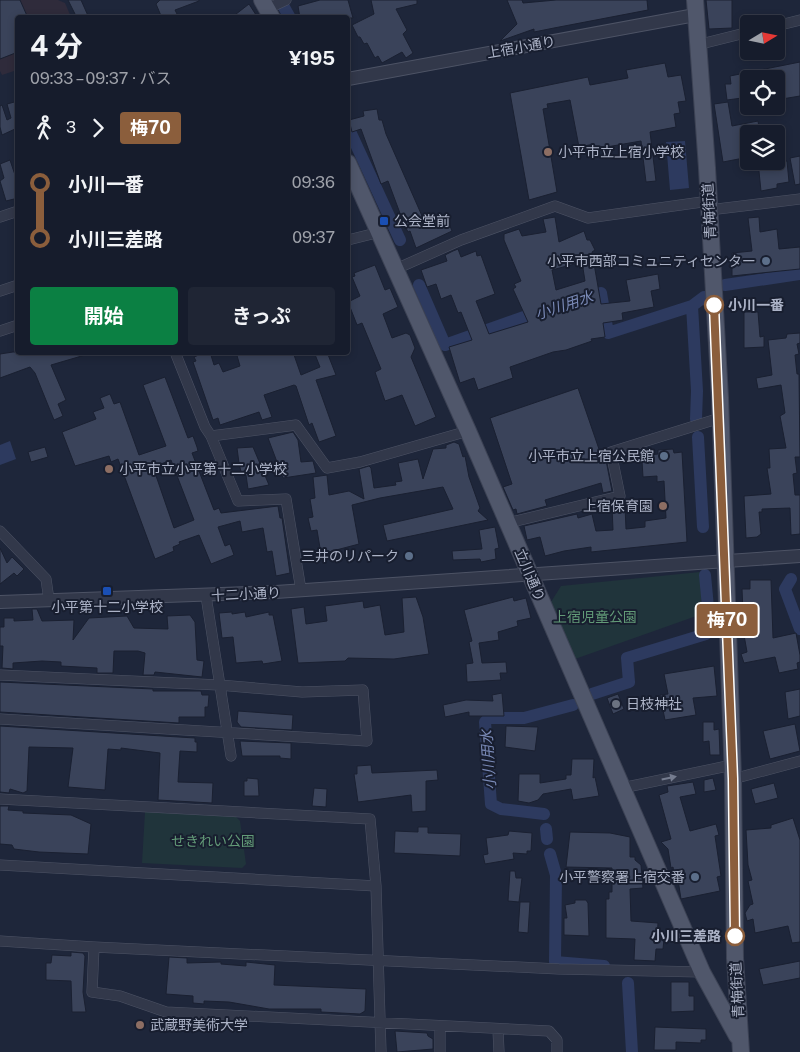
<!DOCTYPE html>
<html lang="ja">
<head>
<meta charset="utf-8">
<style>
  body { margin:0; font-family:"Public Sans","Noto Sans JP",sans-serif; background:#1f2534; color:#f1f3f6; height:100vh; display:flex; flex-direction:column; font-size:19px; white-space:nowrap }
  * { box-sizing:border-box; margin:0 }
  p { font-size:16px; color:#9ea1a9 }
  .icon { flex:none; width:28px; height:28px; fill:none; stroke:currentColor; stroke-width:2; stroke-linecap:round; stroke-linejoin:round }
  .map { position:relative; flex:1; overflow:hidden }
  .drawer { position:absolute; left:15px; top:15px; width:335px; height:340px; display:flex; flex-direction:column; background:#161c2c; border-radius:5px; box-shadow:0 2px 8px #0003,0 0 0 1px #353a48 }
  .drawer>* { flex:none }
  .badge { padding:0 10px; border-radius:4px; font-size:18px; line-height:32px }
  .needle { width:32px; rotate:80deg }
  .tools { position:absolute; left:740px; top:15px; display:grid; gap:10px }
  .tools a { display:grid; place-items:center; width:45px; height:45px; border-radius:5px; background:#161c2c; box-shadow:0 2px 8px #0003,0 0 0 1px #353a48; font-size:25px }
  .map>.badge { position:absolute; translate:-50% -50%; box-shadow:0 0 0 2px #fff }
  .legs { display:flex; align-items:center; gap:8px; height:55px; padding:0 15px; font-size:16px }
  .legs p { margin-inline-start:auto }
  .summary { display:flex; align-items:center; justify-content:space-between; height:85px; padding:0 15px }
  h1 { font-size:28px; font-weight:700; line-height:38px }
  .primary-button { display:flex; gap:10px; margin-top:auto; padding:10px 15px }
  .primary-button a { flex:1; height:58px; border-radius:5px; background:#0b8043; color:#fff; font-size:20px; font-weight:700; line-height:58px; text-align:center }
  .primary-button a+a { background:#1f2534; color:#f1f3f6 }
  ul { padding:0 15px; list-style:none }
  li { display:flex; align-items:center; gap:18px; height:55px; font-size:19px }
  li i { display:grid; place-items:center; width:8px; height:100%; margin:0 6px; background:currentColor }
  li i::after { content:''; width:12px; height:12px; margin:-6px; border:4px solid; border-radius:50%; background:#161c2c }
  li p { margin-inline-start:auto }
  li:first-child i { background:linear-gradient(#0000 50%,currentColor 0) }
  li:last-child i { background:linear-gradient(currentColor 50%,#0000 0) }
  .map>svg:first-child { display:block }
  .medical { fill:#2f2b3b }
  .green { fill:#20343b }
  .water { fill:#2d3a5f }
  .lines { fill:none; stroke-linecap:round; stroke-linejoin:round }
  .canal { stroke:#2d3a5f; stroke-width:12 }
  .building { fill:#3a435a; stroke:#1a2031; fill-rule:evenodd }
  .minor-casing { stroke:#4d5365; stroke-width:11 }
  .tertiary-casing { stroke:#4d5365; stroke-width:14 }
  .primary-casing { stroke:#3c4254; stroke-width:18 }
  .minor { stroke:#32384a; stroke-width:10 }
  .tertiary { stroke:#32384a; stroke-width:12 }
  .primary { stroke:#50576b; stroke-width:16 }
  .oneway { fill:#757c8f }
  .line-1-casing { stroke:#fff; stroke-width:11 }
  .line-1 { stroke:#8b5e3c; stroke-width:8 }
  .education-dot { fill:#8d6e63; stroke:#181e2f; stroke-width:2 }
  .transit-dot { fill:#1a4fb4; stroke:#181e2f; stroke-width:2 }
  .service-dot { fill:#5c6f8a; stroke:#181e2f; stroke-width:2 }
  .stop-1-dot { fill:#fff; stroke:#8b5e3c; stroke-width:2.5 }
  .worship-dot { fill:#6b7280; stroke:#181e2f; stroke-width:2 }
  .labels { text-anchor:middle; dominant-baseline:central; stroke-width:4; stroke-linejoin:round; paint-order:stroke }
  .street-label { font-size:14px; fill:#acb3c7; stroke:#181e2f }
  .poi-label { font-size:14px; fill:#acb3c7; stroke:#181e2f; text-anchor:start }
  .stop-label { font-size:14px; font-weight:bold; fill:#acb3c7; stroke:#181e2f; text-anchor:start }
  .park-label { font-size:14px; fill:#629a77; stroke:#181e2f }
  .water-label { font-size:15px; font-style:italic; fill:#7a8ab7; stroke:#181e2f }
</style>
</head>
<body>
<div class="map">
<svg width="800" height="1052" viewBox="0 0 800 1052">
  <rect width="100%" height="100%" fill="#1e263a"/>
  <path class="medical" d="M0 0H58L65 3 71 17 18 18 17 70 2 75 0 71Z"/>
  <path class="green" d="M700 572 702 614 575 659 551 602 561 586Z
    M145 812 236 817 240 821 246 864 242 868 142 863Z"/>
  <path class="water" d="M685 141 689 188 670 190 666 142Z
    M10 441 16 459 0 465V445Z"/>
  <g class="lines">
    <path class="canal" d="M280 0 290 18
      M348 127 400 240
      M419 285 445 345 541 311
      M725 285 800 274
      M584 298 601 293 608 333 692 306 697 391 696 419
      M692 306 704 297
      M698 437 703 527
      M791 579 785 589 800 629
      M592 694 629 682 627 658 706 634 710 629 705 575
      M544 814 501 809 491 804 485 722 489 718H524L573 705
      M546 829 547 839
      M550 854 556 875 555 962 604 966
      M628 983 632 1052"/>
  </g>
  <path class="building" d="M0 0H20L28 18H18V52L0 59Z
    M68 0H81L89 18H77Z
    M160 0H199V1L175 10 179 18H162L156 4Z
    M320 0H348L353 18H300L298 6Z
    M371 0H417V4L396 9 407 30 403 34 413 53 406 58 402 52 382 63 378 56 375 58 367 43 364 44 360 37H358L352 25 374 14Z
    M507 0H522L523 3 556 0H647L648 10 554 28 534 32V29L500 41 517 24Z
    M706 0H732V28L709 29Z
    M249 4 258 18H231Z
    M800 62V96L776 100V79H749V85L741 86 742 98 727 100 725 84H731L730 76Z
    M665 63 668 77 681 75 686 101 678 102 680 113 674 114 676 127 650 132 656 181 646 182 641 141 595 149 594 144 579 147 570 100 547 104 548 108 543 109 557 192 529 200 510 93 588 77 590 85 628 78 626 70Z
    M18 101V131L15 129 2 135 0 127V106L2 105 7 120 11 118 7 104Z
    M728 102 732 126 758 121 760 134H749V157L723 162 714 104Z
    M377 109 379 120H382L386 134 426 225 446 216 452 231 416 248 410 231 408 232 404 224 388 181 381 184 361 129 352 132 349 120 364 116 363 111Z
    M800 156V184L795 185 790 158Z
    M10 160 15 175 18 174V198L6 201 0 181 4 178 0 164Z
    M787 161 789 182 777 184V188L761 191 758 162Z
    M555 217 559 242 584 231 587 240H590L595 250 592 252 601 304 630 301 626 280 658 274 660 289 651 291 654 307 622 313 623 320 603 323 605 337 591 339 592 341 566 350 553 352 510 367 513 378 478 390 474 378 460 383 449 347 472 340 461 312 458 313 451 295 441 299 436 284 427 287 421 270 447 261 445 255 453 251 458 249 461 257 476 251 477 256 481 255 495 294 476 301 489 334 528 322 513 289 516 287 514 284 521 281 504 240V234L519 229 522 236 546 232 543 219ZM582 262 585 281 556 290 552 270Z
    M759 217 760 232 777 229 779 249 800 247V269L732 276V253L752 251 748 218Z
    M375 265 385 290 390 288 398 307 383 314 392 338 406 333 410 335 415 348 411 357 436 417 415 426 402 395 385 401 375 372 381 369 362 323 357 325 348 302 360 296 352 277 355 276 354 273Z
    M744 312H758L760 337 764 336V347L744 348Z
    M800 333V343L797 344 799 354 795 355 797 374H799L800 457H795L797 473 793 474 795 495H800V534L791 535 790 508 762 509V512H759L761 534 757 537 746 538 744 496 771 494 767 468H770L769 449 786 448 780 416 785 413 781 385 758 389 756 378 772 375 768 340 786 338 787 334Z
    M13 352H84L85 355 51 365 66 400 58 404 63 416 54 420 35 373 30 367 0 378V354Z
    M206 352H210L214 365 219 363 223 372 240 366 236 352H293L301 375 320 367 314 352H327L336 375 316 380 336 436 319 442 312 423 309 425 296 386 294 385 264 395 272 417 262 420 259 412 220 425 218 418 213 420 193 362 196 361 194 357Z
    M165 377 188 438 193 436 197 447 198 451 192 453 214 510 219 508 221 513 278 506 280 518H282L290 573 276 576 272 551 267 552 263 528 242 532 240 521 218 527 225 546 230 544 234 555 211 564 199 535 179 542 180 544 173 547 174 551 155 559 118 459 111 462 109 456 75 466 62 432 96 419 93 412 104 408 100 398 110 394 114 404 120 402 139 455 166 446 143 385ZM171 460 194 520 174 528 153 467Z
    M578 388 600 452 604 450 612 491 603 493 601 483 545 500 547 506 517 514 516 509 513 510 503 487 512 484 490 418Z
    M293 432 298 440 301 462 313 461 316 473 283 478 268 438Z
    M454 442 459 444 463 457 465 456 469 477 480 508 478 511 488 520 387 541 383 525 453 509 443 487 380 498 352 505 359 544 321 554 317 530 311 531 308 518 313 517 310 499 315 498 313 477 327 475 329 495 349 491 364 499 359 469 369 466 371 468 374 488 396 485 395 482 402 481 398 463 418 459 423 479 433 449 446 448V445Z
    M45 447 48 457 31 462 28 452Z
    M253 447 269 485 248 489 246 475 242 476 239 463 237 448Z
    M673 449 674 453 682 452 687 542 591 552V547L564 551 545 556 540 537 527 540 524 526 577 514 578 518 592 514 596 531 613 530 612 507 625 506 626 529 645 527V521L666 518 664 481 657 482V476L643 477 642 461 652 460 651 455 658 454V450Z
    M495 527 499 548 495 549 496 559 481 562 480 559 453 560 452 551 482 549 479 530Z
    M0 548 7 563 12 557 24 569 17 576 14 573 0 584Z
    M750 580H771L773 638 796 633 800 655V662L797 663 798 669 779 673 775 657 744 663 741 654 747 652 744 635 742 589H750Z
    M416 597 423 617 429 654 394 659 348 658 345 661 298 663 291 609 304 607 306 624 327 621 325 606 363 601 364 608 380 605 385 635 404 632 402 598Z
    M513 597 514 601 526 598 531 618 517 621 518 626 498 632 499 640 479 643 482 663 506 662 507 673H500L501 680 467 682 466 664 473 663 469 642 472 641 464 610Z
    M32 609H37L42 621 74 620 73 640 89 618 127 616 134 628 168 629 167 616 190 615 195 622 197 660 204 661 202 677 155 672 154 675H143L145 653 138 651H114L113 673H97V668L61 666V662L42 661 13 663V669L2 668 3 646H0V627H4V618H14V621L33 620Z
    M232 612V614L245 612 246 617 269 612V615H273L282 661 263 664 262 661 236 663 233 637 222 638 219 613Z
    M714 666 717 696 693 698 696 715 665 720 660 695 668 694 664 674Z
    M0 682 153 689V691H201L202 695H209L208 707H205V717H179V723L0 712Z
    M800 689V716L788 719 785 692Z
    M502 693 504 716H469V712L445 717 443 705 466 700 493 701 492 695Z
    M618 694 624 709 613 714 607 698Z
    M238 711 293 715 292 730 241 727 237 722Z
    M703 722H714V730L719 729 720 755H710L709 741 703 742Z
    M795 724 800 751 770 759 763 731Z
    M0 726 195 738V742H197V752L180 751 178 782 213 783 212 803 158 800 160 753 121 748V750L108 749 105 790 68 787 73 748 29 747 27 791 23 793 10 789 9 793 0 792Z
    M506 726 538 727 535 751 505 747Z
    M240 741 291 743V759L280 758V756H242Z
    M572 759H594L593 778 595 777 599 796 573 800 571 789 543 794 538 800 529 803 518 801 519 774H540V783L566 779V775H571Z
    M371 765 372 773 437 770 438 780 426 781V811L412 812 411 795 358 802 354 774H357V766Z
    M247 778 258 779 259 796H244V781H247Z
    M713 778 716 790 704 792V780Z
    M693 782 696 794 680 797 690 831 716 824 719 835 715 836 721 876 717 877 720 891 681 899 678 880 675 881 673 867 671 868 668 849 661 842 671 839 659 795 668 792 667 786Z
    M774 783 778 798 755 804 751 789Z
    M314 788 327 789 326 807 312 806Z
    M0 806H9L8 810 23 811V813L71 815 91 824 88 854 39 852 14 849 12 845 0 844Z
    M793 818 800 840V942L792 943 788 926 755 933 753 919 747 921 745 913 750 905 753 904 748 881 752 880 748 865 746 830 771 828V825Z
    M418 827H428V833L461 834 460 856 394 853 395 831 418 832Z
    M509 831 532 833 531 851H527V854L513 853 514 859 485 864 483 855 488 854 486 838 508 835Z
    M570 832 610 833 630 837V857H635V860L641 865 643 888 630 889 631 921 658 923 657 939H664L663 949H656L655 961 634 960 635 939 606 938V899H609V892H612V868L566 867Z
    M510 871H515L516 878H522L519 902 508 901Z
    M575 900H586L588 903 589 936 564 935V918H567L565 905 575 903Z
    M520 902H530L528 933 518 932Z
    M71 952 83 953 85 956 83 992 86 1012H72L71 981 46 980V963H51L52 955 71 956Z
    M169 957 187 958V963L221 962V964L246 966V962L275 965 274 985 366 989 365 1011 360 1014 321 1012V1009H269L229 1002 204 1001V1004L193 1003V996L166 994Z
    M800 961V978L763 985 759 969Z
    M671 982H689V996H694V1011L671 1012Z
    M655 1027 706 1029V1040H701V1043L676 1042V1050H654Z
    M395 1031 427 1033 428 1036 433 1039V1049L397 1052Z"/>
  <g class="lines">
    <g class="minor-casing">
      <path id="minor" d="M267 9 286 0
        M776 26 800 20
        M697 45 749 32
        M709 210 800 199
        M0 217 18 211
        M348 240 380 232
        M396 269 461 240 555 206 588 218 709 201
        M0 291 18 285
        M0 331 18 325
        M175 352 205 427 211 436 238 501 286 499 301 590
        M211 436 296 425 327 468 360 462 468 431
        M508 523 620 496 611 452 720 418
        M0 531 46 579 49 600
        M206 596 231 756
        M0 675 219 685 302 692 363 690 367 741 0 719
        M733 779 800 761
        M622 788 732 765
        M0 799 370 819 376 886
        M0 865 376 886 381 1052
        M0 941 94 947 559 969 702 972
        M94 947 92 992 120 996 166 1012 549 1031 557 1040V1052
        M440 1026V1052
        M498 1030 499 1052"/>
    </g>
    <g class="tertiary-casing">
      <path id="tertiary" d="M348 79 695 15
        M0 602 276 592 800 556"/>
    </g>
    <g class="primary-casing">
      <path id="primary" d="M262 0 272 18
        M695 0 707 168 720 398 733 779 735 958 741 1052
        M348 163 468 431 702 972 737 1036"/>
    </g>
    <use href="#minor" class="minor"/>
    <use href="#tertiary" class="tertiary"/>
    <use href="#primary" class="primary"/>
  </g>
  <defs><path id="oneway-solid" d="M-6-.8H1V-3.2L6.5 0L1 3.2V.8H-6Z" transform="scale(1.25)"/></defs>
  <use class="oneway" href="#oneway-solid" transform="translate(669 778) rotate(-12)"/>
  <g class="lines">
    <g class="line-1-casing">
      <path id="line-1" d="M714 305 733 779 735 936"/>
    </g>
    <use href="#line-1" class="line-1"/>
  </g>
  <g class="education-dot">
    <circle cx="548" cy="152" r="5"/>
    <circle cx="109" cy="469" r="5"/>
    <circle cx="663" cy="506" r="5"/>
    <circle cx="140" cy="1025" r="5"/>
  </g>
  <g class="transit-dot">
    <rect x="379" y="216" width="10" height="10" rx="2.5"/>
    <rect x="102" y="586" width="10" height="10" rx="2.5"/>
  </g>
  <g class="service-dot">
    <circle cx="766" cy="261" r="5"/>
    <circle cx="664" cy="456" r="5"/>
    <circle cx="409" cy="556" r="5"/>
    <circle cx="695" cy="877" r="5"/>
  </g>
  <g class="stop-1-dot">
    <circle cx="714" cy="305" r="9"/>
    <circle cx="735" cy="936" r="9"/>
  </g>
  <circle class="worship-dot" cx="616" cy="704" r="5"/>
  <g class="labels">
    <g class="street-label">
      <text transform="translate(521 47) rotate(-10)">上宿小通り</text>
      <text transform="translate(709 211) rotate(-93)">青梅街道</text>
      <text transform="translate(530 575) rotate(67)">立川通り</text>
      <text transform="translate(246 594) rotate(-3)">十二小通り</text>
      <text transform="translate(737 990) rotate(-93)">青梅街道</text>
    </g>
    <g class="poi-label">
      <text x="558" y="152">小平市立上宿小学校</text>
      <text x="394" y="221">公会堂前</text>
      <text x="756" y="261" text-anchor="end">小平市西部コミュニティセンター</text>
      <text x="654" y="456" text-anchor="end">小平市立上宿公民館</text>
      <text x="119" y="469">小平市立小平第十二小学校</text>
      <text x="653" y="506" text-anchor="end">上宿保育園</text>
      <text x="399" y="556" text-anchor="end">三井のリパーク</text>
      <text x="107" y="607" text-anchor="middle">小平第十二小学校</text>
      <text x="626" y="704">日枝神社</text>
      <text x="685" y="877" text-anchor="end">小平警察署上宿交番</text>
      <text x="150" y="1025">武蔵野美術大学</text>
    </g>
    <g class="stop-label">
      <text x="728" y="305">小川一番</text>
      <text x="721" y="936" text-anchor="end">小川三差路</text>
    </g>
    <g class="park-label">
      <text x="595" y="617">上宿児童公園</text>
      <text x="213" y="841">せきれい公園</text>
    </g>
    <g class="water-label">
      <text transform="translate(564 305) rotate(-18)">小川用水</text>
      <text transform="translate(488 760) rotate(-94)">小川用水</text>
    </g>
  </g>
</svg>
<div class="tools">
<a><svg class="needle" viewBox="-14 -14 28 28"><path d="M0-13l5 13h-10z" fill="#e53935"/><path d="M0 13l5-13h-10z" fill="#9ea1a9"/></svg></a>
<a><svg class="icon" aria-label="locate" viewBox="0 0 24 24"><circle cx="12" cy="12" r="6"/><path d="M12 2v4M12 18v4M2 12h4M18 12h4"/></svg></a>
<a><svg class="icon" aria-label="layers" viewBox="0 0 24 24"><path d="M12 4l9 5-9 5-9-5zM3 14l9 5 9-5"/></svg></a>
</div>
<b class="badge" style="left:727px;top:620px;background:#8b5e3c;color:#fff">梅70</b>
<section class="drawer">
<div class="summary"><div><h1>4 分</h1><p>09:33 – 09:37 · バス</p></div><b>¥195</b></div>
<div class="legs"><svg class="icon" aria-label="walk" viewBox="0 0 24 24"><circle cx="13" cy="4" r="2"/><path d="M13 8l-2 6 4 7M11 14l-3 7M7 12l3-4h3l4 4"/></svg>3<svg class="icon" aria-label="forward" viewBox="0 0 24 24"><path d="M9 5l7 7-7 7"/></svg><b class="badge" style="background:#8b5e3c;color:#fff">梅70</b></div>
<ul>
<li><i style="color:#8b5e3c"></i><b>小川一番</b><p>09:36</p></li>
<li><i style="color:#8b5e3c"></i><b>小川三差路</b><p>09:37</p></li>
</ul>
<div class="primary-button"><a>開始</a><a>きっぷ</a></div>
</section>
</div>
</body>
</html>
